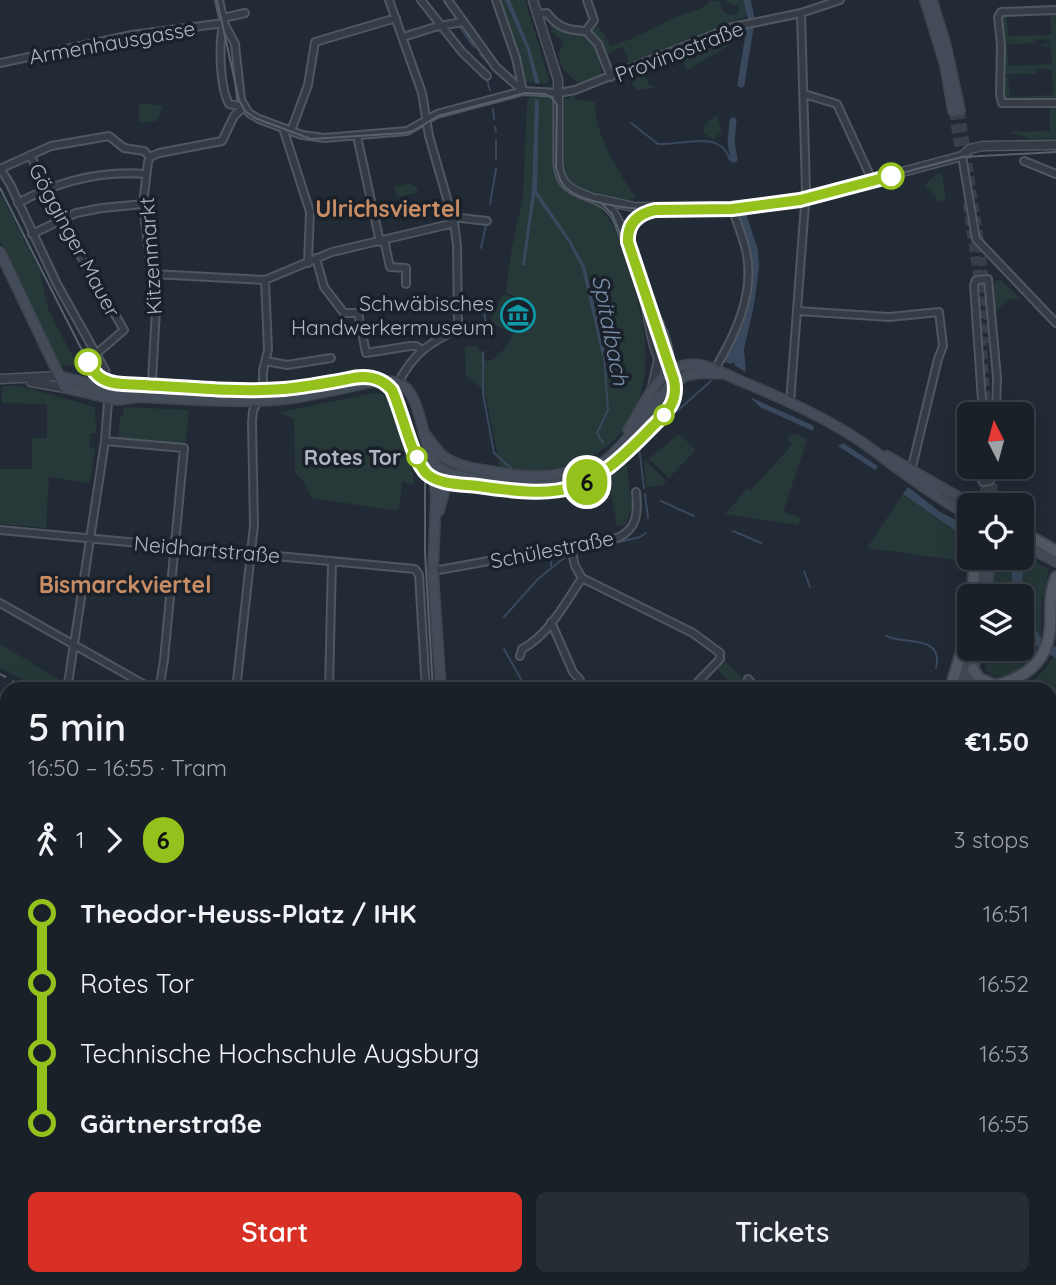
<!DOCTYPE html>
<html lang="en">
<head>
<meta charset="utf-8">
<style>
  body { margin:0; font-family:Quicksand,sans-serif; background:#272d34; color:#f1f3f6; height:100vh; display:flex; flex-direction:column; font-size:26px; white-space:nowrap }
  * { box-sizing:border-box; margin:0 }
  p { font-size:23px; color:#9fa3a8 }
  .icon { flex:none; width:38px; height:38px; fill:none; stroke:currentColor; stroke-width:2; stroke-linecap:round; stroke-linejoin:round }
  .map { position:relative; flex:1; overflow:hidden }
  .panel { position:absolute; left:0px; top:682px; width:1057px; height:604px; display:flex; flex-direction:column; background:#1a2028; border-radius:21px 21px 0 0; box-shadow:0 7px 28px #0002,0 0 0 2px #383e45 }
  .panel>* { flex:none }
  .badge { padding:0 14px; border-radius:23px; font-size:24px; line-height:46px }
  .needle { width:46px; rotate:354deg }
  .tools { position:absolute; left:957px; top:402px; display:grid; gap:14px }
  .tools a { display:grid; place-items:center; width:77px; height:77px; border-radius:10px; background:#1a2028; box-shadow:0 7px 28px #0002,0 0 0 2px #383e45; font-size:35px }
  .map>.badge { position:absolute; translate:-50% -50%; box-shadow:0 0 0 4px #fff }
  .legs { display:flex; align-items:center; gap:10px; height:77px; padding:0 28px; font-size:23px }
  .legs p { margin-inline-start:auto }
  .headline { display:flex; align-items:center; justify-content:space-between; height:119px; padding:0 28px }
  h1 { font-size:38px; font-weight:600; line-height:52px }
  .button { display:flex; gap:14px; margin-top:auto; padding:14px 28px }
  .button a { flex:1; height:80px; border-radius:10px; background:#d93025; color:#fff; font-size:28px; font-weight:600; line-height:80px; text-align:center }
  .button a+a { background:#272d34; color:#f1f3f6 }
  ul { padding:0 28px; list-style:none }
  li { display:flex; align-items:center; gap:24px; height:70px; font-size:26px }
  li i { display:grid; place-items:center; width:10px; height:100%; margin:0 9px; background:currentColor }
  li i::after { content:''; width:18px; height:18px; margin:-9px; border:5px solid; border-radius:50%; background:#1a2028 }
  li p { margin-inline-start:auto }
  li:first-child i { background:linear-gradient(#0000 50%,currentColor 0) }
  li:last-child i { background:linear-gradient(currentColor 50%,#0000 0) }
  .map>svg:first-child { display:block }
  .green { fill:#273838 }
  .water { fill:#39485d }
  .lines { fill:none; stroke-linecap:round; stroke-linejoin:round }
  .stream { stroke:#39485d; stroke-width:2 }
  .canal { stroke:#39485d; stroke-width:7 }
  .secondary-tunnel { stroke:#373f4a; stroke-width:9; stroke-dasharray:9 4.5; stroke-linecap:butt }
  .minor-casing { stroke:#4f5760; stroke-width:10 }
  .tertiary-casing { stroke:#4f5760; stroke-width:11 }
  .secondary-casing { stroke:#3e454f; stroke-width:12 }
  .primary-casing { stroke:#3e454f; stroke-width:14 }
  .minor { stroke:#353c46; stroke-width:6 }
  .tertiary { stroke:#353c46; stroke-width:8 }
  .secondary { stroke:#434c58; stroke-width:9 }
  .primary { stroke:#535b66; stroke-width:10 }
  .tram { stroke:#57616c; stroke-width:2 }
  .rail { stroke:#57616c; stroke-width:2; stroke-dasharray:7 7; stroke-linecap:butt }
  .line-1-casing { stroke:#fff; stroke-width:16 }
  .line-1 { stroke:#94c11c; stroke-width:10 }
  .stop-1-dot { fill:#fff; stroke:#94c11c; stroke-width:3.5 }
  .labels { text-anchor:middle; dominant-baseline:central; stroke-width:7; stroke-linejoin:round; paint-order:stroke }
  .street-label { font-size:21px; fill:#afb7c2; stroke:#1a212a }
  .poi-label { font-size:21px; fill:#afb7c2; stroke:#1a212a; text-anchor:end }
  .stop-label { font-size:21px; font-weight:bold; fill:#afb7c2; stroke:#1a212a; text-anchor:end }
  .neighbourhood-label { font-size:23px; font-weight:bold; fill:#c88d64; stroke:#1a212a }
  .water-label { font-size:23px; font-style:italic; fill:#7a8ea9; stroke:#1a212a }
</style>
</head>
<body>
<div class="map">
<svg width="1056" height="1285" viewBox="0 0 1056 1285">
  <rect width="100%" height="100%" fill="#222a35"/>
  <path class="green" d="M500 0H525L549 79 546 84 526 81 524 78Z
    M711 0 720 2 723 11 730 15 736 14 739 10 738 5H732L724 0H746L749 15 629 63 623 47 598 57 602 74 578 83 563 70 558 54 563 46 561 39 551 31 549 22C566 32 582 41 597 24L611 46C633 40 652 28 672 19 685 12 701 12 711 0Z
    M1044 12H1056V100L1007 101 1004 98 1003 77 1016 76 1008 78 1010 97 1053 95 1052 69H1036V74H1006L1005 64H1003L1002 46H1015L1007 47 1009 66 1052 64 1050 46H1042V44H1051V39L1035 40V43H1039L1004 44V33H1002L1003 15 1012 13 1007 16 1008 36 1051 35 1050 15 1045 14Z
    M723 38 728 46 687 70 681 57Z
    M643 72 650 86 658 87 637 90 628 76Z
    M574 94V99L595 102C595 136 617 169 636 198L601 210C619 229 624 253 631 277 642 312 651 352 642 388 626 458 563 478 500 468L486 396 481 388 466 376 465 347 477 345 487 362C510 353 519 322 526 300L506 293 512 246 523 198 527 104 529 98 539 95 569 99Z
    M138 103 163 106 157 121 140 123Z
    M1050 106H1056V138L1030 139 1009 132 1050 131Z
    M717 115 722 132 713 139 703 133 705 124Z
    M942 173 946 200 940 202 924 185 937 174Z
    M411 183 412 186H416L418 193 397 197 394 187Z
    M0 193 40 271 48 309 77 365 61 366 0 240Z
    M1001 280 1020 298 1006 300 998 310H993V287L996 281Z
    M503 294 519 300 509 331 490 323Z
    M2 386H21L95 407 96 433H91L89 448 95 449 90 483 49 477 46 528 0 524V469H32V438H47V404L2 403Z
    M375 393 384 394 388 397 395 413 400 435 412 467 414 484 405 483 403 480 399 508 397 511 312 498 303 481 295 472 294 419 279 412Z
    M124 407 189 410 185 447 118 439 120 416H123Z
    M679 434 696 450 669 478 649 459Z
    M792 434H797L807 440 783 512 801 518 798 525 725 514 747 489 751 490 792 445 787 438Z
    M644 459 666 481 663 485 646 487Z
    M626 461 632 507 626 524 617 526 609 482 610 474Z
    M903 494 966 538 967 565 956 560 867 548Z
    M1022 554 1049 569 1041 606V638L1022 607 1023 570 1018 558H1022Z
    M978 558H1003L1008 561 1014 597H992L994 569 991 565 981 566Z
    M427 574H429L436 689H434Z
    M1022 629 1037 647C1025 665 1013 679 990 675L985 669 986 649H1022Z
    M0 644 60 680 58 689H41L0 668Z
    M1056 650V729L1050 726V690H1017C1034 683 1050 667 1056 650Z
    M726 662 753 689H736L717 669Z
    M0 872H7V1074H0Z
    M1050 1062H1056V1160L1050 1162Z
    M1050 1194H1056V1285H809L806 1279H1050Z
    M223 1279H259V1285H223Z
    M282 1279H318V1285H282Z
    M341 1279H389V1285H341Z
    M426 1279H540L542 1285H425Z
    M636 1279H793L796 1285H627Z"/>
  <path class="water" d="M505 0H510L529 46 540 84 535 83 527 50Z
    M535 99 539 100 537 191 571 241 585 266 605 349V354L602 356 582 268 569 243 535 195 525 265H522L532 191Z
    M746 214 758 250 759 267 754 305 744 349 746 372 735 366 734 362 731 364 724 362C743 332 756 292 751 257 749 242 743 228 738 215Z
    M750 397 814 426 813 431 760 407Z
    M843 443 878 466 875 470 838 446Z
    M908 487 940 512 958 521 966 532V538L903 494Z
    M1003 558H1018L1023 565 1022 597H1014L1010 564Z
    M1022 602V607L1041 638 1056 647V658C1026 641 1022 636 1022 602Z
    M1056 1160V1194L1051 1195 1050 1162Z"/>
  <g class="lines">
    <path class="stream" d="M459 26 474 47
      M480 54 493 68
      M486 77 490 90
      M493 109 494 119
      M631 123 658 144C681 146 720 128 730 160
      M495 127 496 132
      M496 140V160
      M490 204 496 169
      M481 248 486 225
      M484 310 486 326 484 333
      M483 352V394L494 453 511 468
      M677 411 711 381
      M603 443 597 433 608 410 604 354
      M639 447 644 488
      M645 494 648 518
      M661 501 694 516
      M733 531 761 543
      M598 547 640 537 646 533
      M583 550 589 549
      M551 566 552 555
      M804 571 810 587
      M504 617 538 579 564 558
      M886 636C904 645 944 634 936 668
      M504 649 522 681 524 690
      M1050 1107 1056 1111
      M704 1279 708 1285"/>
    <path class="canal" d="M747 0 751 17
      M741 84 750 28
      M733 121 731 142 734 159
      M655 1279 660 1285"/>
    <path class="secondary-tunnel" d="M960 110 981 251 991 343
      M953 111 961 161
      M967 203 978 278 987 415
      M984 506 985 467
      M992 506 994 469"/>
    <g class="minor-casing">
      <path id="minor" d="M219 0 224 23 235 44 241 100 249 113 259 119 302 135 324 138 407 131 437 114 523 91 559 93 575 90 733 27 801 13 840 0
        M389 0 422 93 429 136 454 223 457 245 458 328C428 345 415 351 398 383
        M421 0 462 52 487 76
        M448 0 496 67 523 91
        M496 0 516 58 523 91
        M1056 10 1001 12 998 17 1001 45 1000 95 1002 103H1056
        M537 14 547 13C558 28 568 30 586 31L598 44 611 77
        M223 18 245 13
        M224 23C218 42 220 87 229 104L244 107
        M586 31 594 20 587 0
        M403 37 435 27 462 22
        M0 63 132 35 224 23
        M804 94 837 104 872 180
        M283 128 310 212 308 263
        M291 131 308 85 315 42 396 18
        M357 136 380 242
        M30 155 83 260 124 330 96 354
        M962 156 976 239 1056 323
        M150 157 148 162 143 204 156 310 151 398
        M150 157 159 153 222 141 234 116 244 107
        M1024 161 1056 174
        M0 168 10 184 57 284 105 370 109 389 105 441 67 690
        M0 169 51 146 109 136 124 148 144 151 150 157
        M18 203C57 182 101 170 146 174
        M452 217 487 221
        M32 234 76 213 102 208 143 204
        M384 240 390 267 406 268V284
        M316 258 324 287 344 313H358L366 353 410 346H416L421 349
        M152 274 265 280 332 252 454 223
        M798 311 889 317 939 312 943 346 938 359 911 471
        M266 361 287 365 331 358
        M715 369C735 335 754 296 747 255 744 239 737 223 732 208
        M790 403 806 191 801 13
        M983 415 974 285 976 280 988 279 997 378 996 415
        M105 441 184 448 164 660 159 690
        M980 467V477L983 482 990 481 994 467
        M0 530 415 569 419 575 426 690
        M571 548 575 566 582 578 693 633 720 653V659L690 690
        M433 571 617 538C638 529 638 512 636 492
        M0 603 154 690
        M551 622 573 672 580 680
        M520 656 522 649C548 636 566 602 582 578
        M748 679 758 690
        M236 690 254 525 252 422 253 411 263 390V371L268 350 265 280
        M329 690 332 561
        M0 757 7 759
        M1050 830 1056 832
        M0 836H7
        M1050 1049 1056 1046
        M1050 1056 1056 1059
        M802 1279 805 1285
        M38 1285V1279
        M193 1285 194 1279"/>
    </g>
    <g class="tertiary-casing">
      <path id="tertiary" d="M533 0 558 80V163C561 206 604 185 619 223 628 248 639 275 645 301 651 325 651 359 672 376
        M598 199 634 207 732 208 805 198 962 156 970 149 983 146 1056 145
        M626 239 630 222 648 209
        M645 302C659 317 672 349 669 371 668 378 665 385 662 392
        M0 379 59 376
        M31 382 65 388
        M652 389 659 358
        M0 1121H7
        M413 1285 414 1279"/>
    </g>
    <g class="secondary-casing">
      <path id="secondary" d="M925 0 945 65 953 111
        M932 0 946 46 960 110
        M0 252 65 388 117 400 139 397C178 399 217 402 256 401 284 401 312 395 340 389 357 386 381 377 398 383 424 392 420 449 438 467 450 480 533 487 552 485 595 480 623 446 647 414 657 400 667 384 684 377 696 371 712 374 726 374
        M59 376 137 396
        M628 430C643 408 653 376 681 366 702 359 723 374 741 381 786 400 834 421 873 450 904 474 935 497 970 516
        M426 435C431 442 437 450 443 456 455 465 470 468 484 470 523 478 559 481 595 462
        M887 456 974 506
        M432 462 436 495 433 571 441 690
        M439 511 445 489 444 470
        M1022 544 1056 562
        M980 597 983 565
        M987 597 989 565
        M968 685 979 649
        M958 690 971 649
        M558 1279 563 1285
        M569 1279 576 1285"/>
    </g>
    <g class="primary-casing">
      <path id="primary" d="M1022 532 1056 551
        M972 597 975 558
        M973 669 979 678 992 684
        M968 685C1003 691 1042 673 1049 636 1053 616 1047 597 1056 577
        M950 690 966 637 970 617
        M596 1285 599 1279"/>
    </g>
    <use href="#minor" class="minor"/>
    <use href="#tertiary" class="tertiary"/>
    <use href="#secondary" class="secondary"/>
    <use href="#primary" class="primary"/>
    <path class="tram" d="M217 0 239 100 245 111 255 118 311 139 404 133 413 131 438 116 525 93 545 94 552 98 557 105 556 167C558 175 560 182 565 187 581 203 628 209 650 209
      M0 188 91 368 105 381 123 384C174 386 227 392 279 389 302 388 325 383 348 379 365 375 380 375 392 390 403 411 411 458 427 473 440 486 466 485 483 487 506 490 529 495 552 492 602 487 635 444 667 411L676 396 674 380 628 242V230L633 222 641 215 651 211 732 209 800 200 962 157 1056 152
      M602 204 612 214 625 246
      M423 466 425 479V553L433 690
      M546 1279 549 1285
      M422 1285 424 1279"/>
    <path class="rail" d="M0 674 29 690
      M0 701 7 704
      M1050 954H1056
      M1050 968H1056"/>
  </g>
  <g class="lines">
    <g class="line-1-casing">
      <path id="line-1" d="M88 362C96 378 105 383 123 384 176 386 231 393 284 389 306 387 327 383 348 379 365 375 380 376 392 390 402 411 412 460 427 474 440 485 462 484 478 486 567 499 587 494 650 429 665 414 679 403 674 380L628 242C627 224 637 214 655 210L732 209 800 200 891 176"/>
    </g>
    <use href="#line-1" class="line-1"/>
  </g>
  <defs>
    <g id="museum-ring" transform="scale(1.75)"><circle r="9.5" fill="#1a212a" stroke="#0f9aa8" stroke-width="1.5"/><path d="M0-6L6-3V-2H-6V-3ZM-5-1h2V3h-2ZM-1-1h2V3h-2ZM3-1h2V3H3ZM-6 4H6V6H-6Z" fill="#0f9aa8"/></g>
  </defs>
  <g fill-rule="evenodd">
    <use href="#museum-ring" x="518" y="315"/>
  </g>
  <g class="stop-1-dot">
    <circle cx="891" cy="176" r="12"/>
    <circle cx="88" cy="362" r="12"/>
    <circle cx="664" cy="415" r="9"/>
    <circle cx="417" cy="457" r="9"/>
  </g>
  <g class="labels">
    <g class="street-label">
      <text transform="translate(112 42) rotate(-10)">Armenhausgasse</text>
      <text transform="translate(679 51) rotate(-21)">Provinostraße</text>
      <text transform="translate(75 240) rotate(62)">Gögginger Mauer</text>
      <text transform="translate(150 256) rotate(-94)">Kitzenmarkt</text>
      <text transform="translate(207 549) rotate(5)">Neidhartstraße</text>
      <text transform="translate(552 549) rotate(-11)">Schülestraße</text>
    </g>
    <g class="poi-label">
      <text x="494" y="303">Schwäbisches<tspan x="494" dy="24">Handwerkermuseum</tspan></text>
    </g>
    <g class="stop-label">
      <text x="401" y="457">Rotes Tor</text>
    </g>
    <g class="neighbourhood-label">
      <text x="388" y="208">Ulrichsviertel</text>
      <text x="125" y="584">Bismarckviertel</text>
    </g>
    <g class="water-label">
      <text transform="translate(611 330) rotate(79)">Spitalbach</text>
    </g>
  </g>
</svg>
<div class="tools">
<a><svg class="needle" viewBox="-14 -14 28 28"><path d="M0-13l5 13h-10z" fill="#e53935"/><path d="M0 13l5-13h-10z" fill="#9fa3a8"/></svg></a>
<a><svg class="icon" aria-label="locate" viewBox="0 0 24 24"><circle cx="12" cy="12" r="6"/><path d="M12 2v4M12 18v4M2 12h4M18 12h4"/></svg></a>
<a><svg class="icon" aria-label="layers" viewBox="0 0 24 24"><path d="M12 4l9 5-9 5-9-5zM3 14l9 5 9-5"/></svg></a>
</div>
<b class="badge" style="left:587px;top:482px;background:#94c11c;color:#111">6</b>
<section class="panel">
<div class="headline"><div><h1>5 min</h1><p>16:50 – 16:55 · Tram</p></div><b>€1.50</b></div>
<div class="legs"><svg class="icon" aria-label="walk" viewBox="0 0 24 24"><circle cx="13" cy="4" r="2"/><path d="M13 8l-2 6 4 7M11 14l-3 7M7 12l3-4h3l4 4"/></svg>1<svg class="icon" aria-label="forward" viewBox="0 0 24 24"><path d="M9 5l7 7-7 7"/></svg><b class="badge" style="background:#94c11c;color:#111">6</b><p>3 stops</p></div>
<ul>
<li><i style="color:#94c11c"></i><b>Theodor-Heuss-Platz / IHK</b><p>16:51</p></li>
<li><i style="color:#94c11c"></i><span>Rotes Tor</span><p>16:52</p></li>
<li><i style="color:#94c11c"></i><span>Technische Hochschule Augsburg</span><p>16:53</p></li>
<li><i style="color:#94c11c"></i><b>Gärtnerstraße</b><p>16:55</p></li>
</ul>
<div class="button"><a>Start</a><a>Tickets</a></div>
</section>
</div>
</body>
</html>
